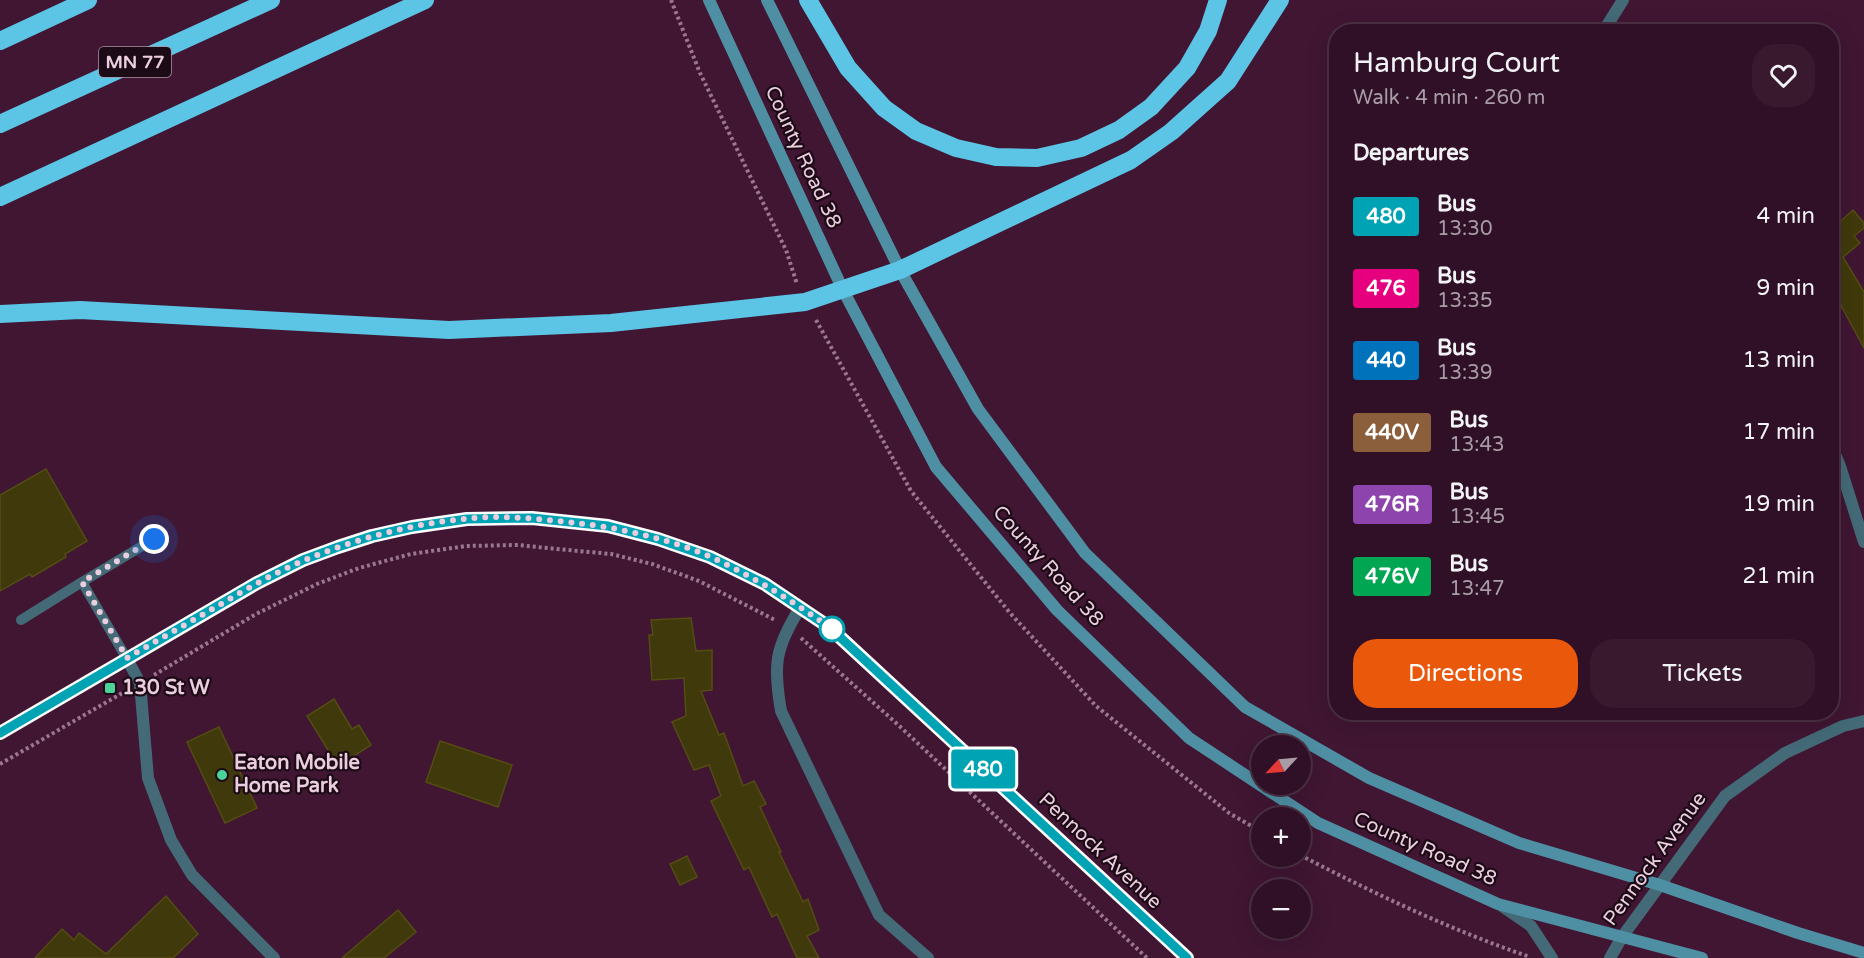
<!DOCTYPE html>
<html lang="en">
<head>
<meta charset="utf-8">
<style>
  body { margin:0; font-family:"Varela Round",sans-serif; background:#38192e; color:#f1f3f6; height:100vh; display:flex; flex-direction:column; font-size:22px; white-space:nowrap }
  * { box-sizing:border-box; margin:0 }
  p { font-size:20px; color:#a89da7 }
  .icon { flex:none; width:33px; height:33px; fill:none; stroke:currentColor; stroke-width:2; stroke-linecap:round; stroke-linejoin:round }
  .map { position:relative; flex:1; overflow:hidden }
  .panel { position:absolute; left:1329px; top:24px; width:510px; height:696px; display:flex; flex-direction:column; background:#301026; border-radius:24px; box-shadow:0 6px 24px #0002,0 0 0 2px #4b3043 }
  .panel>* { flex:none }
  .badge { padding:0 12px; border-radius:4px; font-size:21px; line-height:39px }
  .needle { width:39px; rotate:244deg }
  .controls { position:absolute; left:1251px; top:735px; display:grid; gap:12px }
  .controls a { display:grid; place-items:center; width:60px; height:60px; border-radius:50%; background:#301026; box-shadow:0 6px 24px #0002,0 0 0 2px #4b3043; font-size:30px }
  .you { position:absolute; width:30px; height:30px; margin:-15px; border:4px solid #fff; border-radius:50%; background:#1a73e8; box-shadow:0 0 0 9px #1a73e833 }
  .map>.badge { position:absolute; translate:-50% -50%; box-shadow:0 0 0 3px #fff }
  h2 { padding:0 24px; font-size:22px; line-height:54px }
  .round { display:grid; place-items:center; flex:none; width:63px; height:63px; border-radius:24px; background:#38192e }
  .head { display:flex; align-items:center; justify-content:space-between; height:102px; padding:0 24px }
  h1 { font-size:28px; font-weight:600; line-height:45px }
  .action { display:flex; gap:12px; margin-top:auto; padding:12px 24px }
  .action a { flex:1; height:69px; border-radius:24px; background:#ea580c; color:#fff; font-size:24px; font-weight:600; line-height:69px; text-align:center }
  .action a+a { background:#38192e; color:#f1f3f6 }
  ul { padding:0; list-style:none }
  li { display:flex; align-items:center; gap:18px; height:72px; padding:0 24px }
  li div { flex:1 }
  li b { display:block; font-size:22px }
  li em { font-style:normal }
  li .badge { min-width:66px; font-weight:700; text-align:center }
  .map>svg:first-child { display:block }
  .building { fill:#3f390b; stroke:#544d12; stroke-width:1.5 }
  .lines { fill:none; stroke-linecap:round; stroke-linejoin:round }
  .path { stroke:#9a778e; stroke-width:4; stroke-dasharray:3 3; stroke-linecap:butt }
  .service { stroke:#446a77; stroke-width:10 }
  .minor { stroke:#446a77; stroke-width:12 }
  .tertiary { stroke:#446a77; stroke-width:12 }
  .secondary { stroke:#4f8fa4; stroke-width:12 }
  .motorway { stroke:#5cc4e5; stroke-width:18 }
  .line-casing { stroke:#fff; stroke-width:14 }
  .line { stroke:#00a3b4; stroke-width:9 }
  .walk { stroke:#eacede; stroke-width:6; stroke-dasharray:0 10.8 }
  .stop-dot { fill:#fff; stroke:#00a3b4; stroke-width:3 }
  .poi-dot { fill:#4cd39a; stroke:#1c0a16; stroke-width:2 }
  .labels { text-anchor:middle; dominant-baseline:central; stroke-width:4.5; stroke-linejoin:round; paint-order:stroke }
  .shield { fill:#1c0a16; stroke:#ac93a2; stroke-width:1.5 }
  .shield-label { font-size:18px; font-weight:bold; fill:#eacede }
  .street-label { font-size:20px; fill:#eacede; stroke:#1c0a16 }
  .poi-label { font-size:20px; font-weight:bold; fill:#eacede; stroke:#1c0a16; text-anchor:start }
</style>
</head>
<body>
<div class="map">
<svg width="1864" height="958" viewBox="0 0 1864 958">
  <rect width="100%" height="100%" fill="#401633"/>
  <path class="building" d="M1853 210 1864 223V228L1854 236 1860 243 1843 257 1864 292V348L1832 289V229Z
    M46 469 87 541 65 554 66 557 32 577 30 574 0 591V495Z
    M691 618 696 651 712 650V690L701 691 719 735 724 733 743 786 754 781 766 804 760 807 781 852H779L803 902 808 899 819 930 807 936 819 958H797L777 914 772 917 749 867 744 870 711 801 721 796 709 765 694 770 672 722 686 716 684 678 652 680 649 635H653L651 620Z
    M334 699 352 729 359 725 371 745 338 766 307 716Z
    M219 727 257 808 225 823 187 742Z
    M440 741 512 765 498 807 426 782Z
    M687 856 697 877 680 885 670 864Z
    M166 896 198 934 173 958H35L62 929 74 940 79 933 106 954Z
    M398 910 416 932 384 958H342Z"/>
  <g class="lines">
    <path class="path" d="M671 0 700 73 786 250 797 284
      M816 320 911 491 1010 613 1096 706 1229 813 1262 832
      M801 638 894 721 1147 958
      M154 675 256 614 317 584 359 568 411 554 466 546 518 545 557 549 611 554 652 564 699 581 775 620
      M0 764 124 692
      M1300 855C1375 894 1451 930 1530 957"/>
    <path class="service" d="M21 620 82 582
      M127 659 82 582 154 539"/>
    <path class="minor" d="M1603 32 1623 0
      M1832 447 1840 466 1864 542
      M800 608C775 648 773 665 781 711L879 915 928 958
      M127 659 140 683 148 778 171 840 192 875 274 958"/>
    <path class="tertiary" d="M0 733 257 583 303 560 338 547 372 536 412 527 467 519 532 518 608 526 659 539 710 557 765 584 829 627 1187 958
      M1502 906 1531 926 1552 958
      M1610 958 1622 937 1725 796 1785 753 1843 726 1864 721"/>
    <path class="secondary" d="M709 0 843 290 936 467 1057 610 1189 738 1318 823 1498 904 1702 958
      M767 0 900 270 978 409 1085 553 1245 707 1369 778 1519 843 1660 885 1798 933 1864 953"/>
    <path class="motorway" d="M808 0 848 68 884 108 916 131 956 148 996 157 1037 158 1081 148 1119 130 1151 107 1187 68 1208 31 1218 0
      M0 41 88 0
      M0 124 271 0
      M0 197 425 0
      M0 314 80 310 449 330 611 323 805 302 900 270 1131 160 1171 132 1228 81 1280 0"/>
  </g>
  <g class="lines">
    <g class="line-casing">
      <path id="line" d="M0 733 257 583 303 560 338 547 372 536 412 527 467 519 532 518 608 526 658 539 710 557 765 584 829 627 1187 958"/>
    </g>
    <use href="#line" class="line"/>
    <path class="walk" d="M154 539 82 582 127 658C158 640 190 622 221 604 248 588 276 572 305 560 365 535 430 519 494 517 522 517 549 520 576 523 621 528 669 539 711 557 754 577 794 602 832 629"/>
  </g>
  <circle class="stop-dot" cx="832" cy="629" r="12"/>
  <g class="poi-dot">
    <rect x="104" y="682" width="12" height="12" rx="3"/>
    <circle cx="222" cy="775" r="6"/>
  </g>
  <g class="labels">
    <rect class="shield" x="99" y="47" width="72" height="30" rx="4.5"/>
    <g class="shield-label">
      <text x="135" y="62">MN 77</text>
    </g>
    <g class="street-label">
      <text transform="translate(803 157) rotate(65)">County Road 38</text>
      <text transform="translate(1048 566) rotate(48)">County Road 38</text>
      <text transform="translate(1425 849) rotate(24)">County Road 38</text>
      <text transform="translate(1100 851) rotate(43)">Pennock Avenue</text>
      <text transform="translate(1655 859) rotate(-54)">Pennock Avenue</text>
    </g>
    <g class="poi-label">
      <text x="122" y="688">130 St W</text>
      <text x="234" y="763">Eaton Mobile<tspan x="234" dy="23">Home Park</tspan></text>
    </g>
  </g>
</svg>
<div class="controls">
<a><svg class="needle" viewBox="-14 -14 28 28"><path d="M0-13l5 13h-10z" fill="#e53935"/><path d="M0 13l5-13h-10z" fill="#a89da7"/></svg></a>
<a>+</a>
<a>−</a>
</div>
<div class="you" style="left:154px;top:539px"></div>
<b class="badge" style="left:983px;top:769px;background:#00a3b4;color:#fff">480</b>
<section class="panel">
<div class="head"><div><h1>Hamburg Court</h1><p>Walk · 4 min · 260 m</p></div><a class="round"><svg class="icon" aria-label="heart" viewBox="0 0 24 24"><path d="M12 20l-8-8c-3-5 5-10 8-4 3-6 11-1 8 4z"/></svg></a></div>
<h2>Departures</h2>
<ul>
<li><span class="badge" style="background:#00a3b4;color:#fff">480</span><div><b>Bus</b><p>13:30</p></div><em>4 min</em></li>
<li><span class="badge" style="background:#e6007e;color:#fff">476</span><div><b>Bus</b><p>13:35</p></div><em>9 min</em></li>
<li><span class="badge" style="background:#0072bc;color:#fff">440</span><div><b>Bus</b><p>13:39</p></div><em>13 min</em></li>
<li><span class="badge" style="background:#8b5e3c;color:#fff">440V</span><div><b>Bus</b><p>13:43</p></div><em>17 min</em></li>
<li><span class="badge" style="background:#8e44ad;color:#fff">476R</span><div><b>Bus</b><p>13:45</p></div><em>19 min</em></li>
<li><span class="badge" style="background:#00a651;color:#fff">476V</span><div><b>Bus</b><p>13:47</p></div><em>21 min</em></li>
</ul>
<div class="action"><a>Directions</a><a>Tickets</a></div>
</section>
</div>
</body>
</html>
